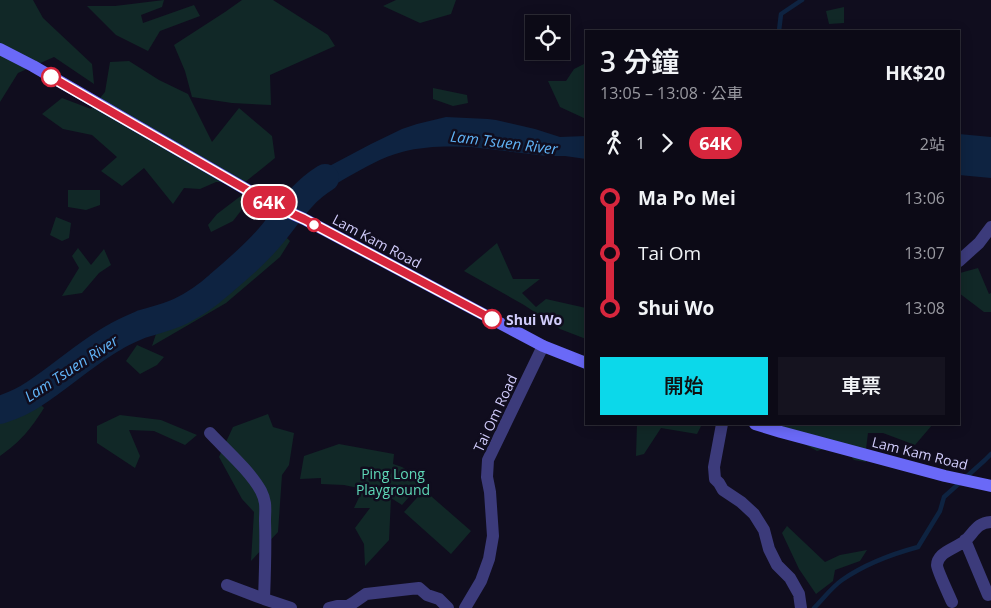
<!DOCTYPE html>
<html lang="zh-TW">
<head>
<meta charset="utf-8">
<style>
  body { margin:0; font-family:"Open Sans","Noto Sans TC",sans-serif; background:#15131f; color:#f1f3f6; height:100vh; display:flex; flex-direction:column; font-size:19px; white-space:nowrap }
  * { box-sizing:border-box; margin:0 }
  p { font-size:16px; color:#9a9aa1 }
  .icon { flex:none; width:28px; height:28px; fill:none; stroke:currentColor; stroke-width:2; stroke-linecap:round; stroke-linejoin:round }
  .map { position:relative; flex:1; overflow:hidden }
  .sheet { position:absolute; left:585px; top:30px; width:375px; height:395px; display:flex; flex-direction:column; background:#0c0a16; border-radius:0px; box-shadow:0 2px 12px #0003,0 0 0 1px #2c2b35 }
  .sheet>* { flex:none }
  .badge { padding:0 10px; border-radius:16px; font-size:18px; line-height:32px }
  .fabs { position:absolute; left:525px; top:15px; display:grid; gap:10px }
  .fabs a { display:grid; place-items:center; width:45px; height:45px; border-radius:0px; background:#0c0a16; box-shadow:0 2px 12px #0003,0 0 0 1px #2c2b35; font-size:25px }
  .map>.badge { position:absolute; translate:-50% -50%; box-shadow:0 0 0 2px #fff }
  .legs { display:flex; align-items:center; gap:8px; height:55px; padding:0 15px; font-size:16px }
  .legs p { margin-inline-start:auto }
  .headline { display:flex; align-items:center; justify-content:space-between; height:85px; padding:0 15px }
  h1 { font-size:28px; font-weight:600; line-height:38px }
  .button { display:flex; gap:10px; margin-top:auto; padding:10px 15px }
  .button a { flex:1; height:58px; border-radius:0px; background:#0cd8ea; color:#111; font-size:20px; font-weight:600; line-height:58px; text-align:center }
  .button a+a { background:#15131f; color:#f1f3f6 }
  ul { padding:0 15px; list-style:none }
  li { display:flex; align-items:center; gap:18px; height:55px; font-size:19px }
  li i { display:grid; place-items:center; width:8px; height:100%; margin:0 6px; background:currentColor }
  li i::after { content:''; width:12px; height:12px; margin:-6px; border:4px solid; border-radius:50%; background:#0c0a16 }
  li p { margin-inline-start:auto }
  li:first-child i { background:linear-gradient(#0000 50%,currentColor 0) }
  li:last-child i { background:linear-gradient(currentColor 50%,#0000 0) }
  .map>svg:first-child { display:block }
  .green { fill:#112827 }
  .water { fill:#0e2341 }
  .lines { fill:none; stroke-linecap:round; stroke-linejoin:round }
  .stream { stroke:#0e2341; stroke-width:4.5 }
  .river { stroke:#0e2341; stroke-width:28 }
  .minor { stroke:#3c3b7b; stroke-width:12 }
  .secondary { stroke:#6a69f7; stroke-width:12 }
  .line-1-casing { stroke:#fff; stroke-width:11 }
  .line-1 { stroke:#d7263d; stroke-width:8 }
  .stop-1-dot { fill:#fff; stroke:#d7263d; stroke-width:2.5 }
  .labels { text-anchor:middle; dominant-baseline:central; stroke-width:5; stroke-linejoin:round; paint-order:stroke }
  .street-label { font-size:14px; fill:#d2cdfc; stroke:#100d1e }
  .stop-label { font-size:14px; font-weight:bold; fill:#d2cdfc; stroke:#100d1e; text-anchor:start }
  .park-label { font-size:14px; fill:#5ed8b7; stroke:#100d1e }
  .water-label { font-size:15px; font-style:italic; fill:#61b4f7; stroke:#100d1e }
</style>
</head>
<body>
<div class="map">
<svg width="991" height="608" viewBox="0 0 991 608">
  <rect width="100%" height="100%" fill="#100d1e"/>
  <path class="green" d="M0 0H33L43 18 92 64 94 84 54 57 18 73 0 102Z
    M164 0 162 7 141 15 143 23 194 5 200 16 160 31 148 51 116 35 87 6H115Z
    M242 0H273L328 35 335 46 270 75 271 105 232 103 192 97 185 71 174 45 225 12Z
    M396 0H456L451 14 420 23 383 6Z
    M844 7V23L829 24 826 11Z
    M129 61 159 80 188 94 212 142 239 108 272 136 275 158 244 183 216 182 200 189 184 188 173 204 144 168 122 186 101 171 117 157 92 135 63 129 42 114 62 98 91 109 105 92 110 62Z
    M586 63V119L560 107 548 81H566L574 69Z
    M433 88 467 95 468 103 453 106 433 99Z
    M68 190H100V205L86 210 68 207Z
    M242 195 248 198 240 212 233 221 211 232 208 225 217 214Z
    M56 217 71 223 69 238 62 241 50 235Z
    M283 234 290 241 280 257 226 303 152 346 157 331 188 319 197 310 242 271Z
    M497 243 513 279H540L522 293 536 307 546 299 586 308V339L560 329 524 305 464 271Z
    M78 248 91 265 104 249 111 265 99 273 82 293 62 296 79 268 72 256Z
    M978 268 989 294 991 293V312H984L959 293V277L960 273Z
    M137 345 164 357 157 365 140 374 126 361Z
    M36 400 44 408C30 430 21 441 0 456V418L9 411Z
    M268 414 273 427 294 433 289 465 282 475 278 532 251 561 254 512 242 499 219 457 233 427Z
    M120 415 161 420 197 435 185 445 154 431 129 430 140 456 135 468 97 443V426Z
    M637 424H702L697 434 661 428 644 454 636 456Z
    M769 424H933L915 445 883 433H868L866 449V462L854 460 841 444 817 451Z
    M339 444 394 454 393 464 402 467 424 480 402 505 391 498 389 540 365 566 364 544 355 528 370 508H354L363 489 344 485 321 484V478L300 479 304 456Z
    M424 490 471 531 451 554 404 512Z
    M787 526 825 562 840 555 867 550 860 561 835 570 833 581 816 594 799 569 782 533Z"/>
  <path class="water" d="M446 117 488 119 496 120 535 129 560 137 586 136V159L565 156H547L471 147C449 146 424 146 402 152 382 157 364 168 346 178 330 187 315 198 297 202L294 200 292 195 298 185 320 171 371 144 402 129 417 124Z
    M959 134 991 137V178L959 175Z"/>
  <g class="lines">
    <path class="stream" d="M779 31 781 14 802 0
      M814 608C823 599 832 587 842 580 865 564 892 554 918 547L940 511 944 497 985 460 991 454"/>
    <path class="river" d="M0 410C12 406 24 401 34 394 62 376 86 353 115 337 123 332 133 328 142 324 155 320 169 317 181 311 195 304 208 295 219 285 238 269 258 252 274 232 291 211 301 193 325 178"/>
    <path class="minor" d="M959 261 979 243 991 227
      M722 424 714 467 715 479 719 483 723 490 741 502 754 514 764 530 769 549 777 565 790 578 799 594 801 608
      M210 433C226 450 250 471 261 491 267 503 265 509 265 521 266 547 265 573 264 599
      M965 540 988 595
      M227 585 264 599 291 608
      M952 602C949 595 937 570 937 565 937 561 939 558 942 555 949 549 959 546 966 540 975 531 977 523 991 522
      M329 608 337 606H348L353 603 366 594 419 588 427 595 439 599 448 608
      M465 608 481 581 489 559 493 536 490 492 487 477 488 460 543 346"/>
    <path class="secondary" d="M0 49 33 66 275 206 304 219 543 346 586 363
      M755 424 781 432 945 476 991 486"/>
  </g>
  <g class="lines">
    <g class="line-1-casing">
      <path id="line-1" d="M51 77 275 206 304 219 492 319"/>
    </g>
    <use href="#line-1" class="line-1"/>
  </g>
  <g class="stop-1-dot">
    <circle cx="51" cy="77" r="9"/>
    <circle cx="314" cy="225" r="6"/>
    <circle cx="492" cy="319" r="9"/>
  </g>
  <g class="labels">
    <g class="street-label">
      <text transform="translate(377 241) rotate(28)">Lam Kam Road</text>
      <text transform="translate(495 413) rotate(-65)">Tai Om Road</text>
      <text transform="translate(920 453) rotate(14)">Lam Kam Road</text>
    </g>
    <g class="stop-label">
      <text x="506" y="319">Shui Wo</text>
    </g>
    <g class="park-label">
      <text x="393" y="473">Ping Long<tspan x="393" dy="16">Playground</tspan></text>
    </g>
    <g class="water-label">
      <text transform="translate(504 142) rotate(7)">Lam Tsuen River</text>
      <text transform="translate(71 368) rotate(-33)">Lam Tsuen River</text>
    </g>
  </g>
</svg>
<div class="fabs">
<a><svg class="icon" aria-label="locate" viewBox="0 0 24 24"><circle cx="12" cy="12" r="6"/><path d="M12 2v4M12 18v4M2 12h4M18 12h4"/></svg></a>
</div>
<b class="badge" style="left:269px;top:202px;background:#d7263d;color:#fff">64K</b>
<section class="sheet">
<div class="headline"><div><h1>3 分鐘</h1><p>13:05 – 13:08 · 公車</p></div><b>HK$20</b></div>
<div class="legs"><svg class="icon" aria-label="walk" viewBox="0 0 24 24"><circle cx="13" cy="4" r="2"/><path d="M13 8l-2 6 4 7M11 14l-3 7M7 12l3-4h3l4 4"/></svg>1<svg class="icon" aria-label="forward" viewBox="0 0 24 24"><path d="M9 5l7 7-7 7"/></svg><b class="badge" style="background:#d7263d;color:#fff">64K</b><p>2站</p></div>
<ul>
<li><i style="color:#d7263d"></i><b>Ma Po Mei</b><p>13:06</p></li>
<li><i style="color:#d7263d"></i><span>Tai Om</span><p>13:07</p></li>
<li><i style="color:#d7263d"></i><b>Shui Wo</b><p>13:08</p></li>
</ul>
<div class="button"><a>開始</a><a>車票</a></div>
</section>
</div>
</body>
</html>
